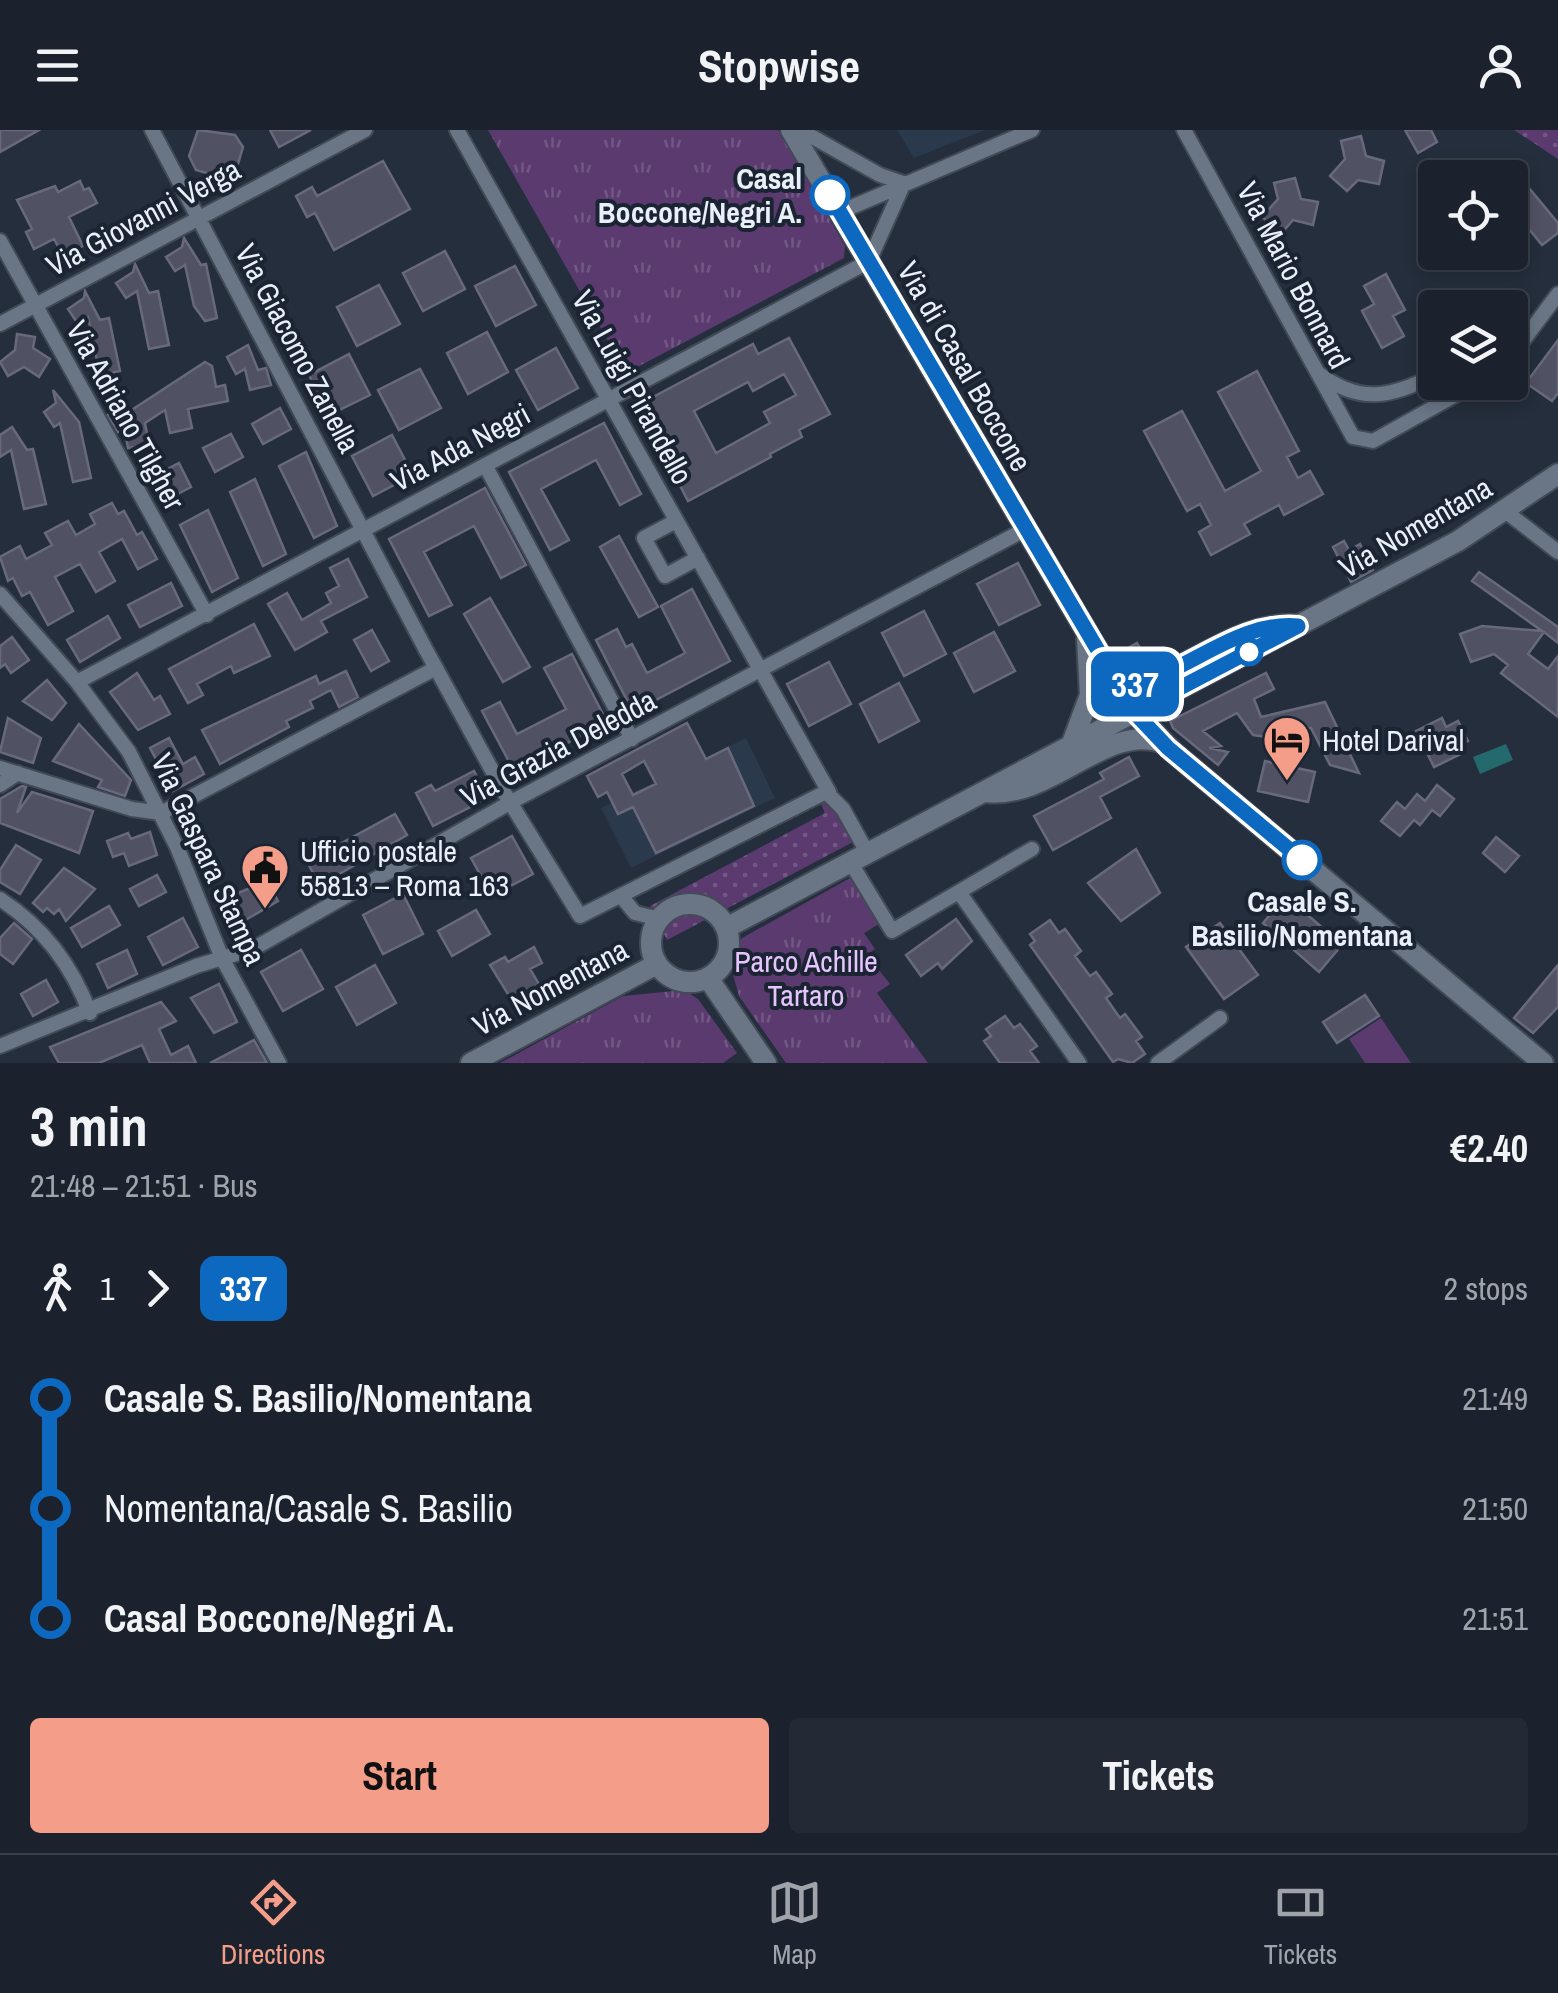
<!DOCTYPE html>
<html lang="en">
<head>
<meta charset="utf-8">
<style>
  body { margin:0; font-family:"Archivo Narrow",sans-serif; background:#242a35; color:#f1f3f6; height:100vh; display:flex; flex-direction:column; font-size:38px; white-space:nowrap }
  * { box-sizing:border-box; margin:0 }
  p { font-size:32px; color:#a0a4aa }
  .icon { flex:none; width:55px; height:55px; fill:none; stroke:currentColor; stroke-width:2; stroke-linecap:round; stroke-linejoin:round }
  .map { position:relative; height:933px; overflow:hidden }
  .panel { display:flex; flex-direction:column; background:#1b222d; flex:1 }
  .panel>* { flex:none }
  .badge { padding:0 20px; border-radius:15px; font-size:35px; line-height:65px }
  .fabs { position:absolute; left:1418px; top:30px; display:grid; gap:20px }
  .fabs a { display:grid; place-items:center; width:110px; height:110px; border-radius:10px; background:#1b222d; box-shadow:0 5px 15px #0003,0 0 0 2px #393f49; font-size:50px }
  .map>.badge { position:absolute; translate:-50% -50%; box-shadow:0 0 0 5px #fff }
  .legs { display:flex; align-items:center; gap:15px; height:110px; padding:0 30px; font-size:32px }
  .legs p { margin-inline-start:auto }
  .summary { display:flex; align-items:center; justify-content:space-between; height:170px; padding:0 30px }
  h1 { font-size:55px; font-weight:700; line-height:75px }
  .button { display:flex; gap:20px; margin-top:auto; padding:20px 30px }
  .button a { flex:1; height:115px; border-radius:10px; background:#f49e89; color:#111; font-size:40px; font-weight:700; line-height:115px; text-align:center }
  .button a+a { background:#242a35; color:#f1f3f6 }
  ul { padding:0 30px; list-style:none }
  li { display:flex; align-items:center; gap:35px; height:110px; font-size:38px }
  li i { display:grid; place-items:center; width:15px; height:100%; margin:0 12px; background:currentColor }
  li i::after { content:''; width:25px; height:25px; margin:-12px; border:8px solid; border-radius:50%; background:#1b222d }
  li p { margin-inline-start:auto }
  li:first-child i { background:linear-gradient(#0000 50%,currentColor 0) }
  li:last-child i { background:linear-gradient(currentColor 50%,#0000 0) }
  header { display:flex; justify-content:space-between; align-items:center; height:130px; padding:0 30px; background:#1b222d; font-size:45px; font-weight:700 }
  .tab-bar { display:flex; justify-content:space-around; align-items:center; height:140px; border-top:2px solid #393f49; background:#1b222d; font-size:28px; color:#a0a4aa }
  .tab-bar a { display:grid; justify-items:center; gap:5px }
  .tab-bar .on { color:#f49e89 }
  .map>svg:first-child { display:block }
  .built { fill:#2a394b }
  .grass { fill:url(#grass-dots) }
  .park { fill:url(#park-tufts) }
  .pitch { fill:#5a3a6f }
  .water { fill:#24696c }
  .building { fill:#505163; stroke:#68697c; stroke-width:2.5; fill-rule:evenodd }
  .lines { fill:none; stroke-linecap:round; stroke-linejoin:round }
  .street-casing { stroke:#424a56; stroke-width:18 }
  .secondary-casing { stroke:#424a56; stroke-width:24 }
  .street { stroke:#6a7686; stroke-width:14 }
  .secondary { stroke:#6a7686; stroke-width:20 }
  .line-1-casing { stroke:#fff; stroke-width:22 }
  .line-1 { stroke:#0c69bf; stroke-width:15 }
  .stop-1-dot { fill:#fff; stroke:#0c69bf; stroke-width:5 }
  .labels { text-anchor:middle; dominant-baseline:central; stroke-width:8; stroke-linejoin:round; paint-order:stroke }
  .stop-label { font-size:30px; font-weight:bold; fill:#e9f0f9; stroke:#1a2432; text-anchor:end }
  .street-label { font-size:30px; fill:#e9f0f9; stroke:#1a2432 }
  .poi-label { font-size:30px; fill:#e9f0f9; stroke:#1a2432; text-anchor:start }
  .park-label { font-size:30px; fill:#e6c5fe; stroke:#1a2432 }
</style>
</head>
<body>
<header><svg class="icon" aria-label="menu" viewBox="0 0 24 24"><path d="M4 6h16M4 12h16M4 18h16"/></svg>Stopwise<svg class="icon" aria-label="person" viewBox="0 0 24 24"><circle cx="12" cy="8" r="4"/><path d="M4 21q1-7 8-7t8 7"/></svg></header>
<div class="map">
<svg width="1558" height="933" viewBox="0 0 1558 933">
  <defs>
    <pattern id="grass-dots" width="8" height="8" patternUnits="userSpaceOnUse" patternTransform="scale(2.5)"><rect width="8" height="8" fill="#5a3a6f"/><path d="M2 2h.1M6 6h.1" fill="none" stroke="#725784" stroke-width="1.8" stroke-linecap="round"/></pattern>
    <pattern id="park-tufts" width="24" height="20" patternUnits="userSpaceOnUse" patternTransform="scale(2.5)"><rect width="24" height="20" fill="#5a3a6f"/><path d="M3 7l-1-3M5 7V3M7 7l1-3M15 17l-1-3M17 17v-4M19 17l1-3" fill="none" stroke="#725784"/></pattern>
  </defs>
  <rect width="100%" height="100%" fill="#242e3c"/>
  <path class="built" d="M897 0H985L914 28Z
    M746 608 775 668 631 738 601 678Z"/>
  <path class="grass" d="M1514 0H1558V29Z
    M829 668 855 711 667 810 650 776 825 683 821 674Z"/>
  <path class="park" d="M488 0H778L845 116 844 128 626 243 610 244 604 230 615 223Z
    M850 748 879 794 864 803 875 819 867 825 890 854 877 863 928 933H786L739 866 730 834 733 820 742 808Z
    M684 860 698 869 737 923 723 933H500L623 866Z"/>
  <path class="pitch" d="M1381 888 1411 933H1365L1349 909Z"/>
  <path class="water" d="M1506 614 1513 630 1480 644 1473 627Z"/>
  <path class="building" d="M0 0H39L0 22Z
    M198 0 235 5 243 17 233 51 196 40 189 26Z
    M270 0H311L279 17Z
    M1405 0H1431L1437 12 1418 23Z
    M1361 6 1366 26 1384 31 1379 54 1358 50 1347 61 1330 46 1345 29 1341 11Z
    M383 31 410 79 334 120 315 83 307 87 296 66 312 57 317 66Z
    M1510 35 1558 93V103L1542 115 1510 76Z
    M1295 48 1301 69 1318 72 1313 95 1293 90 1281 104 1262 87 1278 69 1274 53Z
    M80 51 84 60 89 58 97 73 69 87 83 116 63 126 54 109 34 119 26 102 32 99 17 70 55 56 58 62Z
    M184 108 201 135 206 134 217 188 205 191 194 176 185 135 175 141 166 127 182 117Z
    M445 121 465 159 423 181 403 143Z
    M135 134 149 163 158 161 169 215 149 219 137 161 126 168 116 153 133 142Z
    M515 136 536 175 496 196 475 156Z
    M1386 144 1405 180 1393 186 1404 206 1382 218 1362 181 1374 174 1364 156Z
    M379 155 400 194 357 216 337 177Z
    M85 161 100 190 109 188 120 241 100 245 88 187 78 194 68 179 84 168Z
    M487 202 508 242 468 264 447 223Z
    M17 204 35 207 33 218 50 229 39 247 24 237 8 246 0 232 15 220Z
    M789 208 830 284 799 300 802 307 770 324 771 327 688 371 638 275 753 214 758 224ZM784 244 796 265 764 282 770 293 716 323 694 281 748 252 753 261Z
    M1558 210V263L1552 271 1526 253Z
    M248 215 258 240 266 238 271 255 250 260 245 239 236 244 227 227Z
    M556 218 578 258 538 280 516 240Z
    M349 224 370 265 329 285 309 245Z
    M205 232 212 236 216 257 225 255 228 271 188 279 192 298 170 303 165 280 145 293 149 315 128 318 124 298 118 302 108 285 127 275 130 281Z
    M420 239 441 278 399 300 378 260Z
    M1257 241 1299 321 1287 327 1298 348 1310 341 1323 364 1284 385 1279 375 1244 394 1250 404 1211 425 1199 402 1211 395 1200 374 1187 381 1144 301 1182 281 1225 361 1261 341 1218 262Z
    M53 260 79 292 91 348 73 352 60 293 54 297 44 282 56 273Z
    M280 278 291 299 263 314 252 294Z
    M604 293 641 364 620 375 596 330 541 359 569 410 550 420 509 342Z
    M12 297 27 320 33 319 46 374 24 379 11 320 0 327V305Z
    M231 304 243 327 215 342 203 318Z
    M392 305 413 345 373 366 352 326Z
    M306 322 337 396 314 408 279 336Z
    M179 333 191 357 162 372 150 348Z
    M255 349 286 424 263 436 230 362Z
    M485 358 526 435 501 448 474 396 424 422 452 475 429 486 389 409Z
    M112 373 118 384 124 381 137 405 142 402 157 429 138 439 122 409 99 422 115 451 96 462 80 434 55 447 73 481 48 495 30 462 22 466 13 448 8 451 0 427 20 416 26 429 52 415 45 403 68 391 76 405 95 394 90 384Z
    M208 380 238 448 212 462 180 395Z
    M619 406 658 477 639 487 600 417Z
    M1344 411 1349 420 1360 414 1373 440 1351 452 1333 417Z
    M348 429 367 467 321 491 327 502 295 520 268 474 287 463 302 490 331 473 326 463 339 456 330 438Z
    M1018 433 1040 475 999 495 977 454Z
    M1479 442 1558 497V513L1544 502 1528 524 1548 539 1558 526V587L1501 543 1508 535 1494 524 1471 532 1460 504 1482 496 1542 501 1472 451Z
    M171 453 182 476 140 497 128 475Z
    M692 459 730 531 633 582 596 510 617 499 626 517 632 514 647 543 685 523 661 476Z
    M490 468 530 537 503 552 464 484Z
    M924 481 946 524 904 546 882 503Z
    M108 486 120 508 80 532 67 510Z
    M254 494 270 526 234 543 231 536 197 554 203 565 188 573 169 539Z
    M372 500 389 531 371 541 354 510Z
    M994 502 1015 541 974 562 954 523Z
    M12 507 29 530 11 543 5 534 0 538V516Z
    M1137 513 1149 534 1131 540 1121 522Z
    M572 524 607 592 514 641 482 581 500 572 517 604 566 579 544 538Z
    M829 532 851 574 809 596 787 554Z
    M346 541 358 567 339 577 331 560 310 571 313 578 286 591 289 597 220 634 202 600 316 546 319 554Z
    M137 543 154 570 160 566 170 584 138 600 110 562Z
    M1266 543 1274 559 1254 569 1261 587 1325 572 1359 643 1330 635 1311 598 1267 607 1253 605 1237 583 1203 601 1221 616 1209 618 1228 622 1218 635 1173 598 1170 591Z
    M47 550 66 573 52 590 23 571Z
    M899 553 919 591 879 612 860 574Z
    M8 588 41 608 33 633 0 622Z
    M1442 588 1446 597 1458 591 1468 611 1457 616 1461 624 1434 637 1416 601Z
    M687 593 706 629 728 618 754 676 656 723 633 677 618 684 607 662 598 667 587 646ZM644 631 656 654 633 665 622 644Z
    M79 594 131 650 125 666 98 657 102 650 53 631Z
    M169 608 183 634 195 627 204 644 173 661 150 618Z
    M1129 627 1139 646 1100 667 1111 688 1053 720 1034 686 1104 649 1100 643Z
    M1265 631 1315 642 1308 672 1258 661Z
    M474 641 488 668 433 696 416 663 431 655 435 661Z
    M1437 655 1454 669 1440 686 1432 680 1420 695 1414 690 1400 706 1381 691 1397 672 1405 679 1417 664 1425 671Z
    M22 656 26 657 17 683 32 662 93 681 79 723 0 693V669Z
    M395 684 407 705 320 755 307 732Z
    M150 702 157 725 129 736 124 723 113 727 107 711 128 703 131 709Z
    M512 706 533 744 492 766 471 728Z
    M1496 707 1519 726 1505 742 1483 723Z
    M16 715 41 730 20 764 0 752V740Z
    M1136 719 1160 763 1121 791 1088 753Z
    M64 738 95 759 66 791 59 779 54 784 47 778 43 782 33 773Z
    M157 745 166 762 139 776 130 759Z
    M267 751 278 771 230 799 216 772Z
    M403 764 423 804 383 824 363 785Z
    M1286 766 1342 815 1319 842 1263 793Z
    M109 776 120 795 82 817 71 798Z
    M476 780 490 804 452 826 438 801Z
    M183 788 198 817 163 835 148 807Z
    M956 789 972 811 942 839 938 833 921 846 906 825Z
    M1050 790 1059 803 1065 799 1081 821 1075 826 1090 846 1096 842 1112 864 1106 868 1120 888 1125 884 1142 907 1136 911 1145 924 1132 933 1118 929 1113 932 1030 815 1035 811 1030 804Z
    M14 793 32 809 13 834 0 824V808Z
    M1220 793 1258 845 1224 869 1186 817Z
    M534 817 542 833 530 839 546 866 519 882 490 835 505 827 508 832Z
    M127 820 137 844 108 858 97 834Z
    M301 820 323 859 283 881 261 842Z
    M375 835 396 873 357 895 336 857Z
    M1558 835V877L1533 903 1514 888Z
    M46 850 58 872 33 886 21 864Z
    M219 854 237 892 214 903 191 868Z
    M1365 865 1379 886 1337 913 1323 892Z
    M161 872 176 891 159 899 171 925 188 916 196 933H150L142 915 99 933H59L50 917Z
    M1005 886 1014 898 1020 894 1037 916 1030 921 1039 933H1000L984 911 991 906 986 899Z
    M254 910 267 933H210Z"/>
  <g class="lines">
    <g class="street-casing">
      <path id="street" d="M152 0 426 520 505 664 580 786 826 662 843 679 868 724
        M457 0 829 662
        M800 0 880 45 903 53
        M1184 0 1353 307 1373 311 1479 252
        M840 82 1032 0
        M0 111 207 485
        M0 194 365 0
        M1510 228 1558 164
        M1318 243C1360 275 1392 267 1435 245
        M485 335 632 609
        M1505 381 1558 422
        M676 391 644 408 665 446 698 428
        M0 464 77 552 129 622 177 717 222 828 279 933
        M77 552 862 135 869 131 904 53
        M0 638 132 679 161 683 436 538
        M0 655 18 643
        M851 733 892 801 1032 719
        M959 762 1079 933
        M621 766 635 783 660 789
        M0 769C44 798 71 834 90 883
        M0 916 196 836 253 819 511 672 1026 399
        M1158 933 1220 888"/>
    </g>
    <g class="secondary-casing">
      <path id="secondary" d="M791 0 1134 582 1173 622 1543 933
        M1119 556C1183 550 1232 490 1298 495
        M1071 616 1090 565 1087 509
        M986 662C1051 670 1106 591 1164 613
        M651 813a39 39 0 1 1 78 0a39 39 0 1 1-78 0Z
        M726 798 1458 411 1558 344
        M708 848 766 933
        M471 933 657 834"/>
    </g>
    <use href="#street" class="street"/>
    <use href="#secondary" class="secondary"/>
  </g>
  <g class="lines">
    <g class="line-1-casing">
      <path id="line-1" d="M830 65 1119 556C1183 550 1232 490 1298 496L1134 582 1168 618 1302 730"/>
    </g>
    <use href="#line-1" class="line-1"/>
  </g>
  <defs>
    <g id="hotel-pin" transform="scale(2.5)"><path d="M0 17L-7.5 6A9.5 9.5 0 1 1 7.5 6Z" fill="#f49e89" stroke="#1a2432"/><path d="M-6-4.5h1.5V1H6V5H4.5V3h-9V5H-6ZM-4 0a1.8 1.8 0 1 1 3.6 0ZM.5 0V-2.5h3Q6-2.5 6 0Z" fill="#111"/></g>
    <g id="civic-pin" transform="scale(2.5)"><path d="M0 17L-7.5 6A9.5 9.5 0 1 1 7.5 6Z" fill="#f49e89" stroke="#1a2432"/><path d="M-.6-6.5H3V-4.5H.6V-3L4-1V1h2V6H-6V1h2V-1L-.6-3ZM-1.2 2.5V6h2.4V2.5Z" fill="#111"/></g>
  </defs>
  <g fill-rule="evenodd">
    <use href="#hotel-pin" x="1287" y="610"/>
    <use href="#civic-pin" x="265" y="738"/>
  </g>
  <g class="stop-1-dot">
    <circle cx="830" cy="65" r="18"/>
    <circle cx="1249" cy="522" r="12"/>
    <circle cx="1302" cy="730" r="18"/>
  </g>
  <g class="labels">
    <g class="stop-label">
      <text x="802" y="48">Casal<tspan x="802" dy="34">Boccone/Negri A.</tspan></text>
      <text x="1302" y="771" text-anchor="middle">Casale S.<tspan x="1302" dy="34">Basilio/Nomentana</tspan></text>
    </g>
    <g class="street-label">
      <text transform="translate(143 87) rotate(-28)">Via Giovanni Verga</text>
      <text transform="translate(1294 145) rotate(62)">Via Mario Bonnard</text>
      <text transform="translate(298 218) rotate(62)">Via Giacomo Zanella</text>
      <text transform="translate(965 236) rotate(60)">Via di Casal Boccone</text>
      <text transform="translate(633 257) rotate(61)">Via Luigi Pirandello</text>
      <text transform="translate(126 285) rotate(61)">Via Adriano Tilgher</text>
      <text transform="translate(460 317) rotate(-28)">Via Ada Negri</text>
      <text transform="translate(1415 397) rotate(-30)">Via Nomentana</text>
      <text transform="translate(558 618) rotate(-28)">Via Grazia Deledda</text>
      <text transform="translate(209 729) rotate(65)">Via Gaspara Stampa</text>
      <text transform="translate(550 857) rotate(-28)">Via Nomentana</text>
    </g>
    <g class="poi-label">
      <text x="1322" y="610">Hotel Darival</text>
      <text x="300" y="721">Ufficio postale<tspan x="300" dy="34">55813 – Roma 163</tspan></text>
    </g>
    <g class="park-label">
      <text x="806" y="831">Parco Achille<tspan x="806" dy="34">Tartaro</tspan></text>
    </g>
  </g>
</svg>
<div class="fabs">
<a><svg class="icon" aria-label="locate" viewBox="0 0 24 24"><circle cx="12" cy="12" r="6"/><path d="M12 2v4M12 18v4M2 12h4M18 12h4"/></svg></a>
<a><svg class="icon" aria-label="layers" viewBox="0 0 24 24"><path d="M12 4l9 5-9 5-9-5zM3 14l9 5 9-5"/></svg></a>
</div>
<b class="badge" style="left:1135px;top:554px;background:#0c69bf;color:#fff">337</b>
</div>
<section class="panel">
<div class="summary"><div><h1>3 min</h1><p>21:48 – 21:51 · Bus</p></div><b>€2.40</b></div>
<div class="legs"><svg class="icon" aria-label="walk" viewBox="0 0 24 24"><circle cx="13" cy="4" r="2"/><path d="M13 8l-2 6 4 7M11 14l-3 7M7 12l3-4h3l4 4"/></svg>1<svg class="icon" aria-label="forward" viewBox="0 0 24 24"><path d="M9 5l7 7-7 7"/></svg><b class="badge" style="background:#0c69bf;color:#fff">337</b><p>2 stops</p></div>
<ul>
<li><i style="color:#0c69bf"></i><b>Casale S. Basilio/Nomentana</b><p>21:49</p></li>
<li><i style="color:#0c69bf"></i><span>Nomentana/Casale S. Basilio</span><p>21:50</p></li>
<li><i style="color:#0c69bf"></i><b>Casal Boccone/Negri A.</b><p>21:51</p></li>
</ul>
<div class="button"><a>Start</a><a>Tickets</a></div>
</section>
<nav class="tab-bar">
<a class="on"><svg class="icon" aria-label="directions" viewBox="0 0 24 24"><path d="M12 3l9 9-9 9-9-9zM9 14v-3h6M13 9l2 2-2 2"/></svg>Directions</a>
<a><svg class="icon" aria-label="map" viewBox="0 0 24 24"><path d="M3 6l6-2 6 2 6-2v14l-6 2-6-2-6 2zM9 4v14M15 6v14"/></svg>Map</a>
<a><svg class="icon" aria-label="tickets" viewBox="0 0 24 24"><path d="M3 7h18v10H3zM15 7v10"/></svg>Tickets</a>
</nav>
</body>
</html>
